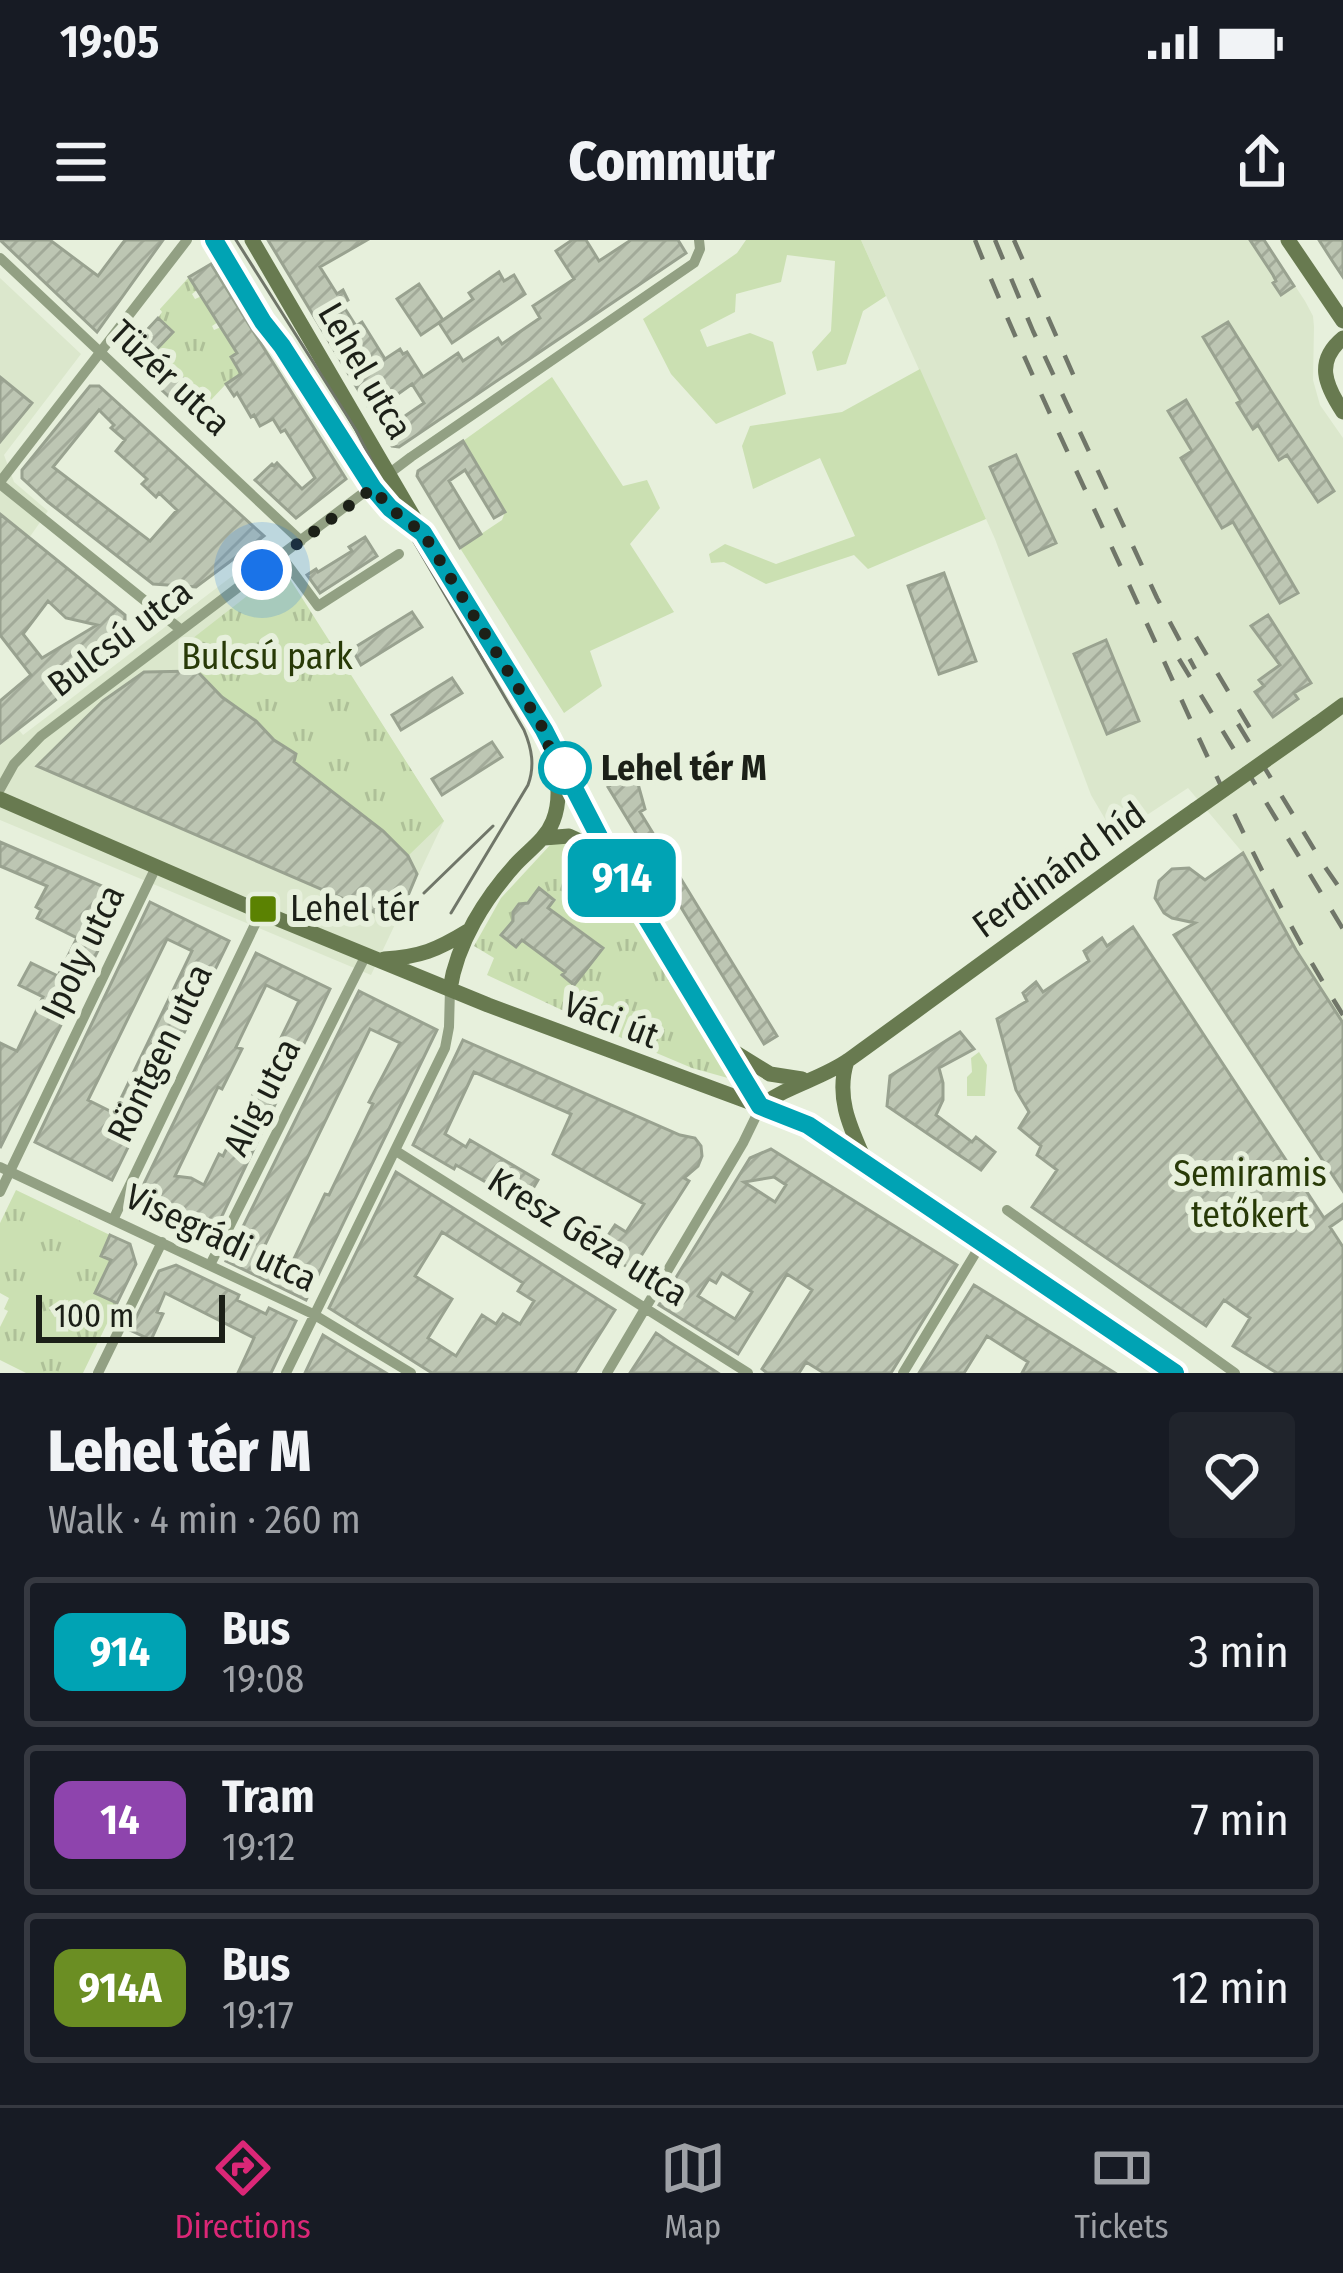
<!DOCTYPE html>
<html lang="en">
<head>
<meta charset="utf-8">
<style>
  body { margin:0; font-family:"Fira Sans Condensed",sans-serif; background:#20242c; color:#f1f3f6; height:100vh; display:flex; flex-direction:column; font-size:45px; white-space:nowrap }
  * { box-sizing:border-box; margin:0 }
  p { font-size:39px; color:#9ea1a6 }
  .icon { flex:none; width:66px; height:66px; fill:none; stroke:currentColor; stroke-width:2; stroke-linecap:round; stroke-linejoin:round }
  .map { position:relative; height:1133px; overflow:hidden }
  .details { display:flex; flex-direction:column; background:#171b24; flex:1 }
  .details>* { flex:none }
  .badge { padding:0 24px; border-radius:18px; font-size:42px; line-height:78px }
  .scale { position:absolute; left:36px; bottom:30px; width:189px; box-sizing:border-box; padding-left:12px; border:6px solid #1c2018; border-top:0; font-size:33px; line-height:42px; white-space:nowrap; color:#1c2018; -webkit-text-stroke:9px #e7f0dc; paint-order:stroke }
  .you { position:absolute; width:60px; height:60px; margin:-30px; border:9px solid #fff; border-radius:50%; background:#1a73e8; box-shadow:0 0 0 18px #1a73e833 }
  .map>.badge { position:absolute; translate:-50% -50%; box-shadow:0 0 0 6px #fff }
  .round { display:grid; place-items:center; flex:none; width:126px; height:126px; border-radius:12px; background:#20242c }
  .head { display:flex; align-items:center; justify-content:space-between; height:204px; padding:0 48px }
  h1 { font-size:57px; font-weight:800; line-height:90px }
  ul { padding:0; list-style:none }
  li { display:flex; align-items:center; gap:36px; height:150px; margin:0 24px 18px; padding:0 24px; border:6px solid #363941; border-radius:12px }
  li div { flex:1 }
  li b { display:block; font-size:45px }
  li em { font-style:normal }
  li .badge { min-width:132px; font-weight:700; text-align:center }
  .status { display:flex; justify-content:space-between; align-items:center; height:84px; padding:0 60px; background:#171b24; direction:ltr }
  .status svg { height:33px; fill:currentColor }
  header { display:flex; justify-content:space-between; align-items:center; height:156px; padding:0 48px; background:#171b24; font-size:54px; font-weight:800 }
  .tab-bar { display:flex; justify-content:space-around; align-items:center; height:168px; border-top:3px solid #363941; background:#171b24; font-size:33px; color:#9ea1a6 }
  .tab-bar a { display:grid; justify-items:center; gap:6px }
  .tab-bar .current { color:#db2777 }
  .map>svg:first-child { display:block }
  .built { fill:#dbe7cc }
  .grass { fill:#cbe0b2 }
  .park { fill:url(#park-tufts) }
  .building { fill:url(#building-hatch); stroke:#99a290; stroke-width:3; fill-rule:evenodd }
  .lines { fill:none; stroke-linecap:round; stroke-linejoin:round }
  .street { stroke:#92a083; stroke-width:10 }
  .secondary { stroke:#687a50; stroke-width:15 }
  .tram { stroke:#707669; stroke-width:3 }
  .rail { stroke:#707669; stroke-width:4.5; stroke-dasharray:21 21; stroke-linecap:butt }
  .secondary-bridge { stroke:#687a50; stroke-width:15 }
  .line-casing { stroke:#fff; stroke-width:27 }
  .line { stroke:#00a3b4; stroke-width:18 }
  .walk { stroke:#1c2018; stroke-width:12; stroke-dasharray:0 21.6 }
  .stop-dot { fill:#fff; stroke:#00a3b4; stroke-width:6 }
  .poi-dot { fill:#5b8202; stroke:#e7f0dc; stroke-width:4.5 }
  .labels { text-anchor:middle; dominant-baseline:central; stroke-width:12; stroke-linejoin:round; paint-order:stroke }
  .street-label { font-size:36px; fill:#1c2018; stroke:#e7f0dc }
  .park-label { font-size:36px; fill:#283a07; stroke:#e7f0dc }
  .stop-label { font-size:36px; font-weight:bold; fill:#1c2018; stroke:#e7f0dc; text-anchor:start }
  .poi-label { font-size:36px; fill:#1c2018; stroke:#e7f0dc; text-anchor:start }
</style>
</head>
<body>
<div class="status"><b>19:05</b><svg viewBox="0 0 49 12"><path d="M0 12V9h3v3zM5 12V6h3v6zM10 12V3h3v9zM15 12V0h3v12zM26 1h20v11H26zM47 4h2v5h-2z"/></svg></div>
<header><svg class="icon" aria-label="menu" viewBox="0 0 24 24"><path d="M4 6h16M4 12h16M4 18h16"/></svg>Commutr<svg class="icon" aria-label="share" viewBox="0 0 24 24"><path d="M12 15V3M7 8l5-5 5 5M5 13v7h14v-7"/></svg></header>
<div class="map">
<svg width="1343" height="1133" viewBox="0 0 1343 1133">
  <defs>
    <pattern id="park-tufts" width="24" height="20" patternUnits="userSpaceOnUse" patternTransform="scale(3)"><rect width="24" height="20" fill="#cbe0b2"/><path d="M3 7l-1-3M5 7V3M7 7l1-3M15 17l-1-3M17 17v-4M19 17l1-3" fill="none" stroke="#aec098"/></pattern>
    <pattern id="building-hatch" width="6" height="6" patternUnits="userSpaceOnUse" patternTransform="scale(3)"><rect width="6" height="6" fill="#bdc6b3"/><path d="M-1 1l2-2M0 6l6-6M5 7l2-2" fill="none" stroke="#a2aa99"/></pattern>
  </defs>
  <rect width="100%" height="100%" fill="#e7f0dc"/>
  <path class="built" d="M861 0H1265L1305 61 1313 76 1314 87 1313 140 1320 165 1343 198V783L1296 710 1243 613 1188 548 1115 596 1091 555 995 299Z
    M0 38 81 114 4 215 14 242 48 271 0 339Z
    M269 308 444 581 371 735 0 580V466L23 495Z"/>
  <path class="grass" d="M746 0H861L886 56 863 71 846 124 817 131 812 112 831 91 835 21 787 15 781 42 736 54 735 72 700 90 707 107 750 93 773 102 786 154 716 184 671 134 643 79 737 13Z
    M920 129 986 279 868 329 854 315 766 344 724 322 711 323 709 314 725 304 776 324 855 296 820 218 753 249 742 206 750 186 842 172Z
    M552 137 623 246 647 240 660 268 630 304 674 372 590 411 602 446 564 473 460 308 502 280 505 272 463 201Z
    M979 812 987 825 985 856H967V837L972 832 971 818Z"/>
  <path class="park" d="M189 37 197 50 192 54 195 59 202 56 218 82 212 86 214 90 221 87 237 113 231 117 247 131 226 144 209 162 154 112 172 92 158 78 162 72 160 69Z
    M283 328 444 581 408 616 383 591 294 522 296 513 274 500 256 481 222 457 179 409Z
    M570 598 587 609 736 835 735 840 692 828 628 801 487 735 494 718 474 706 501 658 551 604Z
    M16 950 110 995 101 1015 111 1020 96 1052 117 1063 83 1133H26L0 1120V1087L8 1071 4 1069 9 1058 0 1053V983Z"/>
  <path class="building" d="M0 0H50L98 36 125 0H163L97 92Z
    M268 0H367L320 27 337 54 343 50 348 60 342 64 356 86 362 82 385 119 400 109 403 114 407 112 423 137 458 113 463 121 498 98 502 104 540 78 533 66 574 39 556 11 572 0H586L599 21 631 0H678L686 13 399 207 392 206ZM412 144 424 163 402 178 391 159Z
    M1250 0H1264L1294 46 1281 55 1273 43 1276 41 1273 35Z
    M1319 0H1343V37L1333 22Z
    M211 24 346 239 296 278 255 240 272 224 274 226 277 223 302 249 315 238 285 190 281 192 273 179 260 186 254 175 251 177 237 153 234 156 226 144 241 134 231 117 237 113 189 37Z
    M499 32 504 41 514 35 525 54 452 103 439 83 473 59 469 53Z
    M419 44 443 80 421 95 397 59Z
    M158 78 173 92 154 112 209 162 193 179 139 129 147 120 132 106Z
    M1228 82 1334 251 1318 262 1287 215 1279 220 1258 185 1253 189 1237 163 1241 161 1203 97Z
    M0 137 32 163 0 202Z
    M90 146H99L264 296 196 347 153 344 48 262 22 238V230ZM99 170 114 185 111 188 125 200 116 211 147 239 142 244 156 257 159 253 177 270 150 301 53 227Z
    M1186 160 1298 353 1280 363 1233 282 1222 288 1181 218 1192 211 1168 171Z
    M463 201 505 272 494 278 465 230 449 241 481 294 460 308 417 236 418 231Z
    M1016 215 1056 303 1029 315 990 227Z
    M0 274 125 375V406L0 503V461L31 435 0 395ZM48 361 66 378 97 385 42 418 23 394Z
    M365 297 377 316 320 353 307 335 316 329 318 332 352 311 349 307Z
    M944 333 976 421 939 434 908 346Z
    M412 372 422 387 361 425 352 409Z
    M1268 375 1311 443 1294 453 1298 459 1273 477 1255 452 1264 446 1259 440 1280 425 1251 386Z
    M1106 400 1139 481 1107 494 1074 414Z
    M197 431 222 457 256 481 274 500 296 514 294 522 383 591 408 616 417 634 397 682 37 526 103 461 144 432Z
    M452 438 462 453 401 490 392 475Z
    M492 502 502 517 442 555 432 539Z
    M633 526 645 569 640 572 777 796 764 804 608 547Z
    M0 602 125 656 0 908V803L17 811 43 757 19 745 31 723 58 736 77 698 37 678 41 670 36 667 47 646 0 626Z
    M1243 613 1296 710 1343 783V951L1174 695 1195 683 1172 678 1164 673 1155 658 1159 641 1172 629 1189 628 1205 640Z
    M539 648 554 660 548 668 603 708 574 745 562 735 565 732 522 700 516 707 501 695 513 681V672L519 664 528 663Z
    M150 662 229 701 112 940 35 902ZM167 699 192 711 114 873 88 860Z
    M1133 687 1324 978 1343 964V978L1330 987 1343 1007V1133H1277L1233 1106 1250 1078 1224 1060 1206 1086 1032 967 1057 930 1037 915 1041 906 1019 888 1029 872 1016 850 997 779 1027 761 1023 753 1036 742 1043 752 1089 721 1084 711 1102 698 1107 706Z
    M256 713 330 749 212 997 199 990 194 1002 142 976 147 965 136 960ZM266 745 299 761 223 916 219 914 204 945 191 938 175 936 218 847 222 849 242 809 236 807Z
    M359 751 437 790 306 1060 226 1021ZM370 789 400 803 369 862 373 864 329 955 325 954 292 1023 263 1009Z
    M960 792 974 809 939 828 943 843V860L936 875 972 902 976 897 995 912 981 930 887 866 890 836Z
    M463 800 680 895 695 898 701 906 702 916 698 926 684 938 689 941 632 1030 599 1009 615 985 626 992 644 964 553 914 571 874 474 832 445 894 466 907 470 900 538 940 524 964 456 925 454 929 413 905Z
    M771 909 957 1025 891 1133H824L806 1122 799 1133H767L762 1129 812 1050 787 1034 738 1114 659 1065 750 918ZM774 937 786 945 775 962 744 942ZM722 1033 752 1052 735 1079 698 1056 709 1039 716 1043Z
    M396 932 615 1070 575 1133H432L329 1068ZM442 992 523 1043 518 1051 534 1061 520 1084 503 1074 496 1084 482 1075 456 1116 428 1098 452 1059 415 1036Z
    M110 995 130 1004 136 1024 117 1063 95 1053 111 1020 101 1016Z
    M176 1025 239 1055 237 1060 266 1074 269 1068 296 1081 271 1133H238L254 1098 165 1053 157 1072 163 1074 151 1100 130 1090 159 1031Z
    M974 1045 1005 1064 1115 1133H1022L1028 1122 987 1096 964 1133H919Z
    M656 1093 669 1102 718 1133H630Z
    M323 1095 346 1109 386 1133H305Z"/>
  <g class="lines">
    <path class="street" d="M0 18 301 301
      M0 242 187 0
      M0 244 180 389
      M281 316 318 366 399 314
      M0 549 14 524 41 496 411 217 694 23 700 9 699 0
      M396 911 748 1133
      M0 927 313 1074 411 1133
      M0 952 156 627
      M1007 970 1235 1133
      M113 980 261 672
      M210 1025 366 715
      M98 1133 162 1002
      M286 1133 445 808 449 787 450 749
      M607 1133 743 903 761 866
      M903 1133 981 1004"/>
    <path class="secondary" d="M214 0 263 82 282 106 373 248 390 268 421 291
      M252 0 423 293 557 512 608 614 653 692 761 866
      M1288 0 1343 81
      M1343 98C1315 121 1325 145 1343 172
      M1317 484 1343 465
      M0 559 261 672 488 765 800 881 1176 1133
      M544 598 569 596 608 614
      M384 719C420 717 437 710 468 691
      M450 749C457 703 485 658 516 624 529 610 546 599 553 581 561 561 558 536 552 516
      M731 810 770 834 802 839
      M847 821C835 858 851 889 866 923
      M761 866C788 845 822 839 850 819 965 736 1079 651 1195 570"/>
    <path class="tram" d="M236 0 356 190 402 281 524 490C532 509 535 526 528 545L451 673
      M424 653 493 586"/>
    <path class="rail" d="M975 0C1027 130 1089 256 1147 384 1208 517 1265 651 1343 775
      M995 0 1033 91 1157 358 1195 429
      M1014 0 1076 141
      M1196 397 1254 495
      M1179 419 1343 689
      M1238 484 1323 624 1343 653"/>
    <path class="secondary-bridge" d="M1195 570 1317 484"/>
  </g>
  <g class="lines">
    <g class="line-casing">
      <path id="line" d="M214 0 263 82 282 106 373 248 390 268 423 293 544 490 608 614 760 866 808 885 1175 1133"/>
    </g>
    <use href="#line" class="line"/>
    <path class="walk" d="M262 330 373 248 390 268 423 293 544 490 554 525 565 528"/>
  </g>
  <circle class="stop-dot" cx="565" cy="528" r="24"/>
  <rect class="poi-dot" x="248" y="654" width="30" height="30" rx="6"/>
  <g class="labels">
    <g class="street-label">
      <text transform="translate(365 131) rotate(60)">Lehel utca</text>
      <text transform="translate(170 138) rotate(43)">Tüzér utca</text>
      <text transform="translate(120 398) rotate(-37)">Bulcsú utca</text>
      <text transform="translate(1059 630) rotate(-36)">Ferdinánd híd</text>
      <text transform="translate(83 712) rotate(-64)">Ipoly utca</text>
      <text transform="translate(611 780) rotate(21)">Váci út</text>
      <text transform="translate(160 813) rotate(-64)">Röntgen utca</text>
      <text transform="translate(262 857) rotate(-63)">Alig utca</text>
      <text transform="translate(588 997) rotate(32)">Kresz Géza utca</text>
      <text transform="translate(221 998) rotate(25)">Visegrádi utca</text>
    </g>
    <g class="park-label">
      <text x="267" y="417">Bulcsú park</text>
      <text x="1250" y="934">Semiramis<tspan x="1250" dy="41">tetőkert</tspan></text>
    </g>
    <g class="stop-label">
      <text x="601" y="528">Lehel tér M</text>
    </g>
    <g class="poi-label">
      <text x="290" y="669">Lehel tér</text>
    </g>
  </g>
</svg>
<div class="scale">100 m</div>
<div class="you" style="left:262px;top:330px"></div>
<b class="badge" style="left:622px;top:638px;background:#00a3b4;color:#fff">914</b>
</div>
<section class="details">
<div class="head"><div><h1>Lehel tér M</h1><p>Walk · 4 min · 260 m</p></div><a class="round"><svg class="icon" aria-label="heart" viewBox="0 0 24 24"><path d="M12 20l-8-8c-3-5 5-10 8-4 3-6 11-1 8 4z"/></svg></a></div>
<ul>
<li><span class="badge" style="background:#00a3b4;color:#fff">914</span><div><b>Bus</b><p>19:08</p></div><em>3 min</em></li>
<li><span class="badge" style="background:#8e44ad;color:#fff">14</span><div><b>Tram</b><p>19:12</p></div><em>7 min</em></li>
<li><span class="badge" style="background:#6b8e23;color:#fff">914A</span><div><b>Bus</b><p>19:17</p></div><em>12 min</em></li>
</ul>
</section>
<nav class="tab-bar">
<a class="current"><svg class="icon" aria-label="directions" viewBox="0 0 24 24"><path d="M12 3l9 9-9 9-9-9zM9 14v-3h6M13 9l2 2-2 2"/></svg>Directions</a>
<a><svg class="icon" aria-label="map" viewBox="0 0 24 24"><path d="M3 6l6-2 6 2 6-2v14l-6 2-6-2-6 2zM9 4v14M15 6v14"/></svg>Map</a>
<a><svg class="icon" aria-label="tickets" viewBox="0 0 24 24"><path d="M3 7h18v10H3zM15 7v10"/></svg>Tickets</a>
</nav>
</body>
</html>
